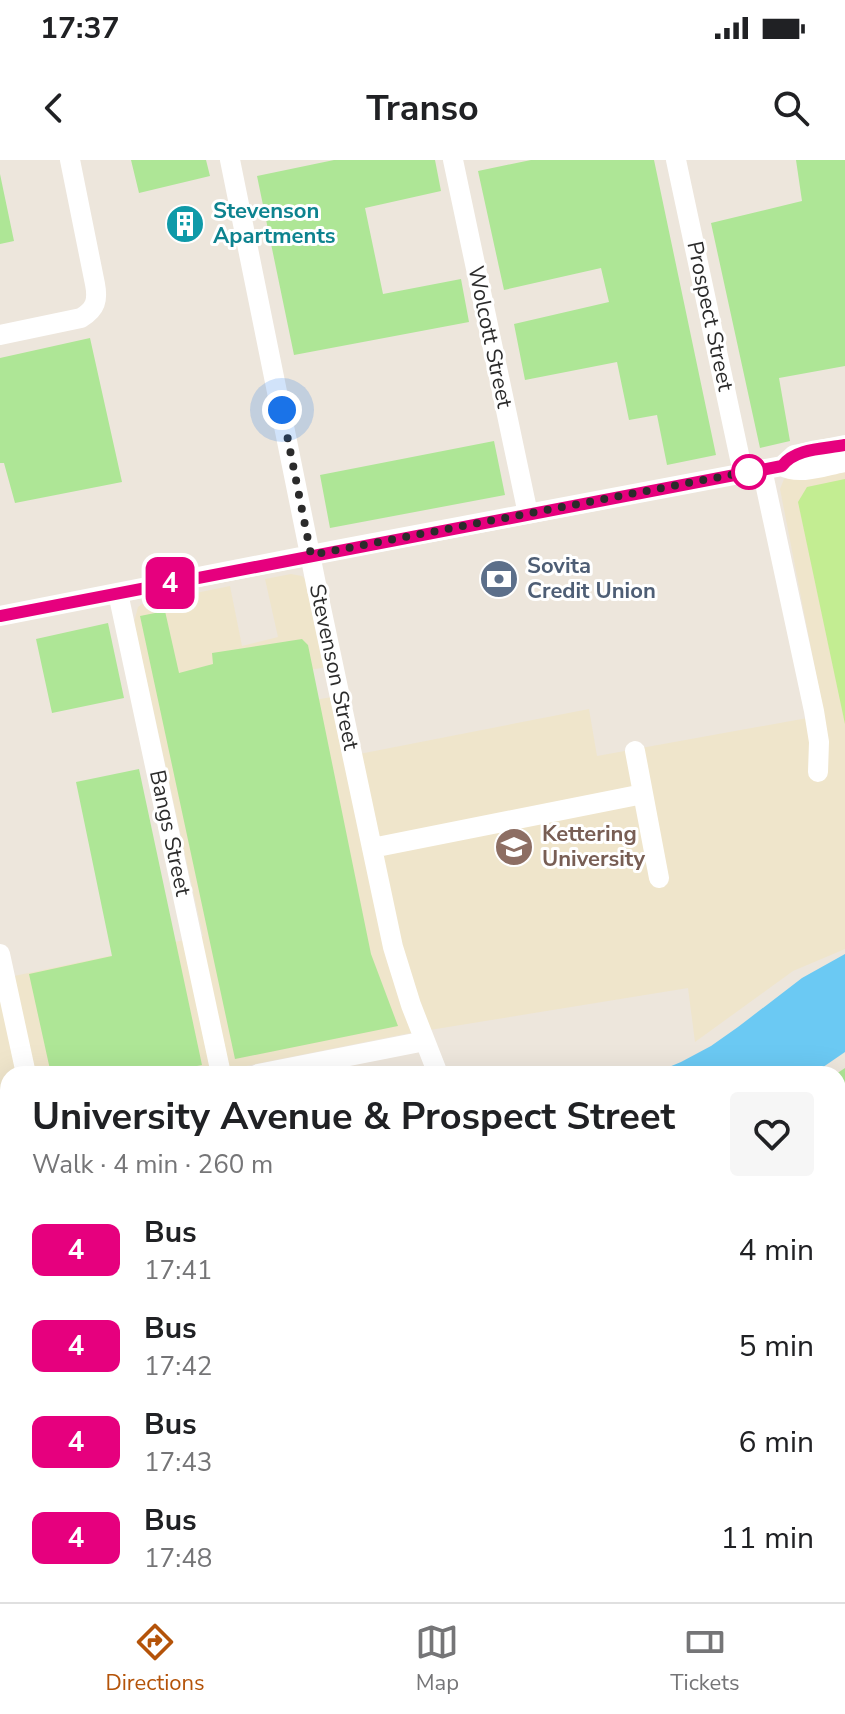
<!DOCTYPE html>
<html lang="en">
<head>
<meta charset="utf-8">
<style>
  body { margin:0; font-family:"Nunito Sans",sans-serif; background:#f6f6f6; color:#202124; height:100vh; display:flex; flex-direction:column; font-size:30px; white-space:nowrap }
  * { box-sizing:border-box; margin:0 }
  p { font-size:26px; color:#757577 }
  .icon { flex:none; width:44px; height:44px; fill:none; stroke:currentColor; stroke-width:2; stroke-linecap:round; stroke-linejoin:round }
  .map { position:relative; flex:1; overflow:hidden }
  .sheet { position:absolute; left:0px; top:906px; width:846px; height:536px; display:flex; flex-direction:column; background:#fff; border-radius:24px 24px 0 0; box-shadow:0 8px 32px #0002 }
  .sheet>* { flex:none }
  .badge { padding:0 16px; border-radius:12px; font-size:28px; line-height:52px }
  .you { position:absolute; width:40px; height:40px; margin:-20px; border:6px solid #fff; border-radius:50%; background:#1a73e8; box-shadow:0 0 0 12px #1a73e833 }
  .map>.badge { position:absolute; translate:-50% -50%; box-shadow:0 0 0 4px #fff }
  .round { display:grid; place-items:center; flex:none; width:84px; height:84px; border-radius:8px; background:#f6f6f6 }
  .head { display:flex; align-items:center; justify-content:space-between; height:136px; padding:0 32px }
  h1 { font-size:38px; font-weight:700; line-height:60px }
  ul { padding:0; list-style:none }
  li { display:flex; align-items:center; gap:24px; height:96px; padding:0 32px }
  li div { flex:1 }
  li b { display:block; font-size:30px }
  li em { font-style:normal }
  li .badge { min-width:88px; font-weight:700; text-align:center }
  .status { display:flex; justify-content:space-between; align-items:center; height:56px; padding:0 40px; background:#fff; direction:ltr }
  .status svg { height:22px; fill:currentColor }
  header { display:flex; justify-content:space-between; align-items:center; height:104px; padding:0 32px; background:#fff; font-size:36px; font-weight:700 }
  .tabs { display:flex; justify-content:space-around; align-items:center; height:112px; border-top:2px solid #e0e0e0; background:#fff; font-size:22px; color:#757577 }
  .tabs a { display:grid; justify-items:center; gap:4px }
  .tabs .selected { color:#b45309 }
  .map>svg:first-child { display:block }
  .industrial { fill:#e0dde5 }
  .education { fill:#efe5cb }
  .green { fill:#aee696 }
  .pitch { fill:#c3ed92 }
  .water { fill:#6bc9f3 }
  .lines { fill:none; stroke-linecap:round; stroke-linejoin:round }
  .minor { stroke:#fff; stroke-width:20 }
  .line-casing { stroke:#fff; stroke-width:18 }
  .line { stroke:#e6007e; stroke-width:12 }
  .walk { stroke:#2b2b2b; stroke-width:8; stroke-dasharray:0 14.4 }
  .stop-dot { fill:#fff; stroke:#e6007e; stroke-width:4 }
  .labels { text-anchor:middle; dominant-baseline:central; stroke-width:6; stroke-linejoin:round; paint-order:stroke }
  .culture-label { font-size:22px; font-weight:bold; fill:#0d838f; stroke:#fff; text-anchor:start }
  .street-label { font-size:22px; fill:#2b2b2b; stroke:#fff }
  .service-label { font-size:22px; font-weight:bold; fill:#4e5e75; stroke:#fff; text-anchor:start }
  .education-label { font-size:22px; font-weight:bold; fill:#785e54; stroke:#fff; text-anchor:start }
</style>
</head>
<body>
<div class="status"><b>17:37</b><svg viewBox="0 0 49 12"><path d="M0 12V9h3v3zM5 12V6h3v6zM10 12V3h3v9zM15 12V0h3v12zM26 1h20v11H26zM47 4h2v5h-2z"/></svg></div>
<header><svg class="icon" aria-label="back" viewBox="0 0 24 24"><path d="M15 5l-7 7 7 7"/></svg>Transo<svg class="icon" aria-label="search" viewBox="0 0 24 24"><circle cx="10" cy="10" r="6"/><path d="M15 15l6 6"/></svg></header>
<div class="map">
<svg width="845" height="1442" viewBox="0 0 845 1442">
  <rect width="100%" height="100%" fill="#ede6dc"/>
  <path class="industrial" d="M544 1434H568L570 1442H532Z"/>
  <path class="education" d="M845 306V789L793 811 695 882 688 828 405 874 206 914H8V958L0 960V819L203 776 134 462 138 447 142 444 230 426 242 486 278 477 265 419 291 414 302 416 307 421 326 507 238 524 243 552 332 537 344 597 589 549 597 596 824 555 780 329 784 319 789 317Z"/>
  <path class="green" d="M131 0H206L210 16 139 33Z
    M334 0H435L441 31 365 48 383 134 461 119 469 162 294 195 257 16Z
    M531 0H654L716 295 667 305 657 255 629 260 617 202 525 220 514 164 609 142 601 108 504 130 478 11Z
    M796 0H845V206L779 218 790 281 760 288 711 63 802 41Z
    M0 14 14 81 0 84Z
    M90 178 122 322 15 343 4 303H0V198Z
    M494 281 505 335 330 368 320 315Z
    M165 451 179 513 213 504 212 493 302 479 308 485 371 794 398 866 235 899 140 456Z
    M108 463 124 538 52 553 36 479Z
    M139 609 202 905 157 914H51L29 814 112 796 76 622Z
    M845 908V1442H570L568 1434H838V914H836Z
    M8 1192V1434H544L532 1442H0V1197Z"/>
  <path class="pitch" d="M845 319V564L798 342 807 327Z"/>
  <path class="water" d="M845 794V892L813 914H652L681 902 711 886 738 867 802 818Z
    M8 1058V1158L0 1165V1063Z"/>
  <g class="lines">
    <path class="minor" d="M230 0 317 429 393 787 411 845 438 914
      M453 0 528 354
      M676 0 743 313
      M0 175 81 158C96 149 98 140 95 124L70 0
      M782 306 794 295 845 285
      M762 309 814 551 819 582 818 612
      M118 433 221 914
      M0 456 336 390 782 306C800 316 826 305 845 302
      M635 591 659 718
      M372 688 643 634
      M0 794 26 914
      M258 914 425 881
      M0 969 8 967
      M587 1434 589 1442"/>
  </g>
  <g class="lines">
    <g class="line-casing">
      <path id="line" d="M0 456 782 306C795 288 825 289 845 285"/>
    </g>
    <use href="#line" class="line"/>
    <path class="walk" d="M282 250 311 395 751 311 749 312"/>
  </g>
  <defs>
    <g id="building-disc" transform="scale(2)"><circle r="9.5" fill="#0f9aa8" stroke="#fff"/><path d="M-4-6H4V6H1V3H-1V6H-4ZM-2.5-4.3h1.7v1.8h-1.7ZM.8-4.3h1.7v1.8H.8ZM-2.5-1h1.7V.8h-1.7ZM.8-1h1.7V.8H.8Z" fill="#fff"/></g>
    <g id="bank-disc" transform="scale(2)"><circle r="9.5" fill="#5c6f8a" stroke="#fff"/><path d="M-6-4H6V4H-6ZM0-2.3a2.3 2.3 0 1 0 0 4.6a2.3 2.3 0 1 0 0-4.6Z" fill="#fff"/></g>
    <g id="university-disc" transform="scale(2)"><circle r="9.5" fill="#8d6e63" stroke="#fff"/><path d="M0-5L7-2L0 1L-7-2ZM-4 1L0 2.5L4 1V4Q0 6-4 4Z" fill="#fff"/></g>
  </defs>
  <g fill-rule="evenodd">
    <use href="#building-disc" x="185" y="64"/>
    <use href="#bank-disc" x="499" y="419"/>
    <use href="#university-disc" x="514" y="687"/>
  </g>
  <circle class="stop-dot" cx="749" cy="312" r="16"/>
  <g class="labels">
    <g class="culture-label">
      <text x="213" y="51">Stevenson<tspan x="213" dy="25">Apartments</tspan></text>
    </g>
    <g class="street-label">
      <text transform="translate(710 156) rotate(78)">Prospect Street</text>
      <text transform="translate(490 177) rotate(78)">Wolcott Street</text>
      <text transform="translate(334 507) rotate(78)">Stevenson Street</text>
      <text transform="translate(170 673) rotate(78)">Bangs Street</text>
    </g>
    <g class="service-label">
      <text x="527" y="406">Sovita<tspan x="527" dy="25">Credit Union</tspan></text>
    </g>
    <g class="education-label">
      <text x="542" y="674">Kettering<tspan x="542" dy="25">University</tspan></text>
    </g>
  </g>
</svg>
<div class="you" style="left:282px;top:250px"></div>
<b class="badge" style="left:170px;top:423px;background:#e6007e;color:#fff">4</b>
<section class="sheet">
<div class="head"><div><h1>University Avenue &amp; Prospect Street</h1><p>Walk · 4 min · 260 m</p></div><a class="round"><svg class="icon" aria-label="heart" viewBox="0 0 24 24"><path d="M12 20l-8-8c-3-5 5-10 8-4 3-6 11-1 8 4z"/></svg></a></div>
<ul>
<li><span class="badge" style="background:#e6007e;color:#fff">4</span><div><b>Bus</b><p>17:41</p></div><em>4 min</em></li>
<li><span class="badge" style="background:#e6007e;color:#fff">4</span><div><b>Bus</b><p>17:42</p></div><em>5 min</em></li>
<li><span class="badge" style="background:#e6007e;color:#fff">4</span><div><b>Bus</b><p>17:43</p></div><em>6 min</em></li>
<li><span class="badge" style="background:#e6007e;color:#fff">4</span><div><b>Bus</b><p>17:48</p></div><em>11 min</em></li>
</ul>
</section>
</div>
<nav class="tabs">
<a class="selected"><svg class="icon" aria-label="directions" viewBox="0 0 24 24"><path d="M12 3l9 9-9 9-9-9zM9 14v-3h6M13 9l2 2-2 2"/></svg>Directions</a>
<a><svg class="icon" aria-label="map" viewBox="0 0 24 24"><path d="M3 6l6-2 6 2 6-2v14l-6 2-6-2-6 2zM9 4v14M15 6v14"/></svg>Map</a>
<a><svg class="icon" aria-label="tickets" viewBox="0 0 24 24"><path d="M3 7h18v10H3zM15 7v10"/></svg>Tickets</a>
</nav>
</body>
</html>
